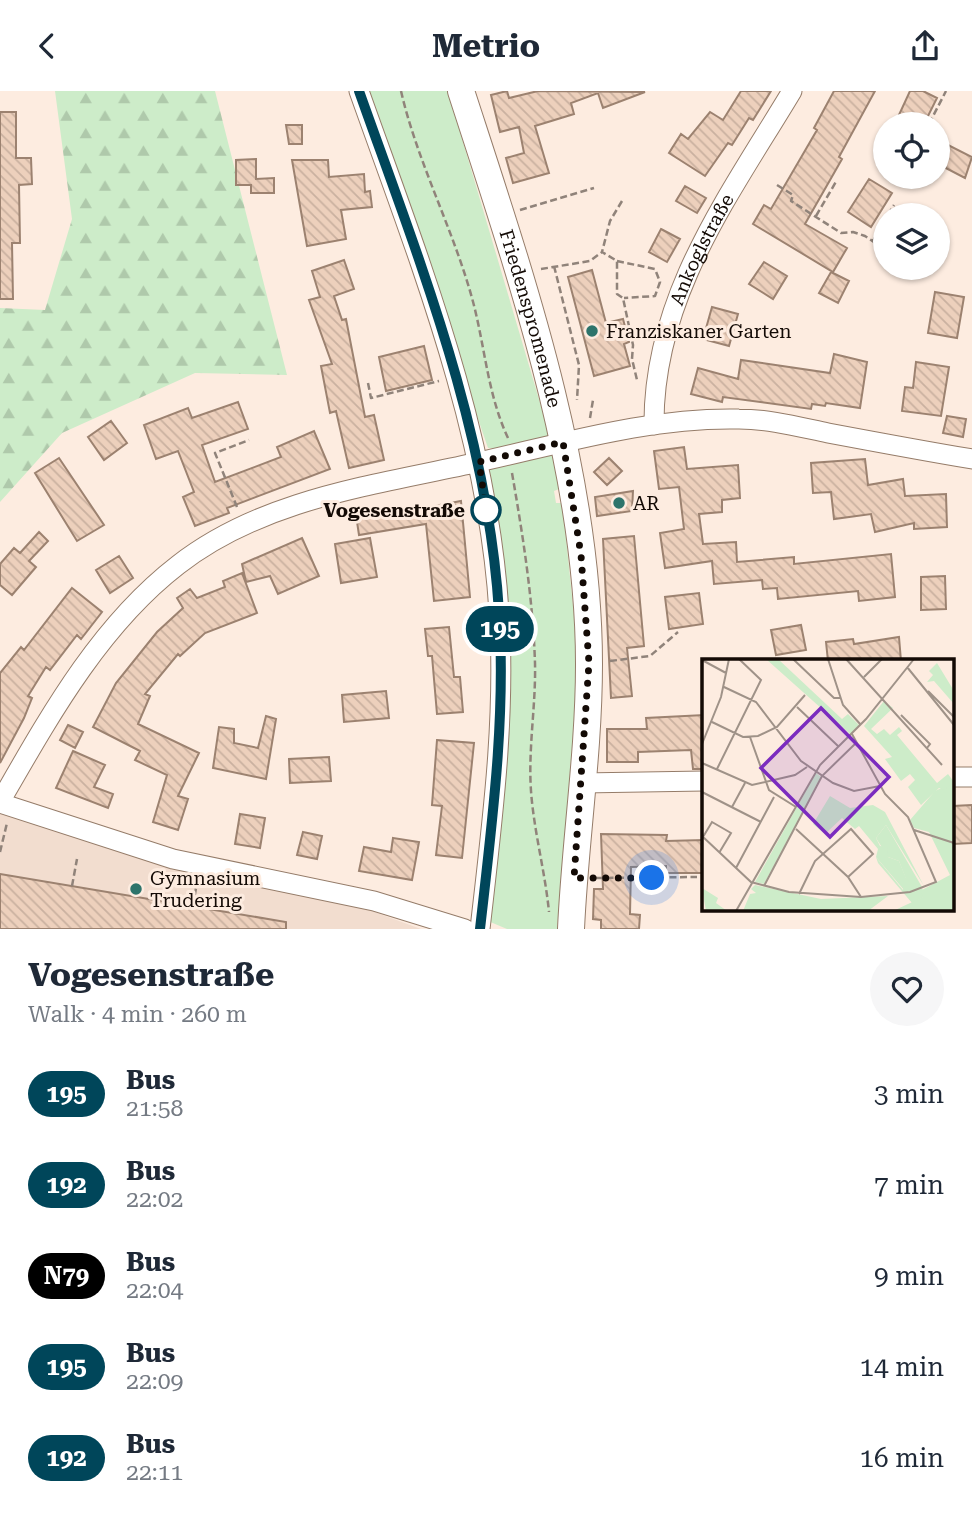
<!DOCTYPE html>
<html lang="en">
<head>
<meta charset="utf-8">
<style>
  body { margin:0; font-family:"Roboto Serif",serif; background:#f6f6f7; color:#1f2937; height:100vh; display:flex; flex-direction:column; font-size:26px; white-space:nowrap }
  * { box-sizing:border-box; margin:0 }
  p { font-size:23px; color:#747a83 }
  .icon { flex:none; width:38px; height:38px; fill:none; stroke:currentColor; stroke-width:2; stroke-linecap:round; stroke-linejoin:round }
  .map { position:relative; height:838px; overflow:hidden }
  .sheet { display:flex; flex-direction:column; background:#fff; flex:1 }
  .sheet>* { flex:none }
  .badge { padding:0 14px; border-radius:23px; font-size:24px; line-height:46px }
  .buttons { position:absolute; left:873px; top:21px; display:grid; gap:14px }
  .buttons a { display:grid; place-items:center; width:77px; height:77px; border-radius:50%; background:#fff; box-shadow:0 2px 5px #0004; font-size:35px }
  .you { position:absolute; width:35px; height:35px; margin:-18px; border:5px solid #fff; border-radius:50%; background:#1a73e8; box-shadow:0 0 0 10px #1a73e833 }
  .map>.badge { position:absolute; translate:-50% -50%; box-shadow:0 0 0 4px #fff }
  .round { display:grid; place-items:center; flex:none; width:74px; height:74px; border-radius:37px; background:#f6f6f7 }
  .summary { display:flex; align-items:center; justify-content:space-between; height:119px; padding:0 28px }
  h1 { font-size:33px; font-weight:700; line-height:52px }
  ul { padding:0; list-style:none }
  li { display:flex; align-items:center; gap:21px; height:91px; padding:0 28px }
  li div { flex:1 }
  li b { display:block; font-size:26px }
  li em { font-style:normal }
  li .badge { min-width:77px; font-weight:700; text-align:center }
  header { display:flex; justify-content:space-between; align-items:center; height:91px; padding:0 28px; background:#fff; font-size:32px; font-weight:700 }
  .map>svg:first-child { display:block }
  .education { fill:#f2ddcf }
  .forest { fill:url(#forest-firs) }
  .park { fill:#cdecc9 }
  .building { fill:url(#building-back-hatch); stroke:#9c8270; stroke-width:2 }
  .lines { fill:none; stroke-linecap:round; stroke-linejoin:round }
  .street-casing { stroke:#957c69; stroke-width:21 }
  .secondary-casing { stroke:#957c69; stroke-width:28 }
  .path { stroke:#90837a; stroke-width:2.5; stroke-dasharray:7 3.5; stroke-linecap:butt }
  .street { stroke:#fff; stroke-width:19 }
  .secondary { stroke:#fff; stroke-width:26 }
  .line-casing { stroke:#fff; stroke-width:16 }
  .line { stroke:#00465a; stroke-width:10 }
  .walk { stroke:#130a05; stroke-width:7; stroke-dasharray:0 12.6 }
  .poi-dot { fill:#2d746b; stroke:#fdece0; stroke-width:2.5 }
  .stop-dot { fill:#fff; stroke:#00465a; stroke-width:3.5 }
  .labels { text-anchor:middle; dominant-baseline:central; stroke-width:6; stroke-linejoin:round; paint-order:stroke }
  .street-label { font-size:19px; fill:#130a05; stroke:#fdece0 }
  .poi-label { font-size:19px; fill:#130a05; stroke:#fdece0; text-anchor:start }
  .stop-label { font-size:19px; font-weight:bold; fill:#130a05; stroke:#fdece0; text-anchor:end }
  .inset-road { fill:none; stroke:#9f9288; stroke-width:2 }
  .view { fill:#7b2cbf; fill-opacity:0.15; stroke:#7b2cbf; stroke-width:3.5 }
  .inset-edge { fill:none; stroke:#130a05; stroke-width:3.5 }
</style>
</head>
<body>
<header><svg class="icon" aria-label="back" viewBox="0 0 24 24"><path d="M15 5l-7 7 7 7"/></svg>Metrio<svg class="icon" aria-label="share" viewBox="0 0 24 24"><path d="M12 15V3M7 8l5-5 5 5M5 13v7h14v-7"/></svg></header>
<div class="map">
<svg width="972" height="838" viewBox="0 0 972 838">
  <defs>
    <pattern id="forest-firs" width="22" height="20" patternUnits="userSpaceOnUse" patternTransform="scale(1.75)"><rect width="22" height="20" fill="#cdecc9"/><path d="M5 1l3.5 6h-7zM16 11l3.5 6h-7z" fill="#afc9ab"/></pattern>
    <pattern id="building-back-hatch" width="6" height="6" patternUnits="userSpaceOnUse" patternTransform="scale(1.75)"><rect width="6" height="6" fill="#edd0bc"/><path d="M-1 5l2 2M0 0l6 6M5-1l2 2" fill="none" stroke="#cab1a0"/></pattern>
  </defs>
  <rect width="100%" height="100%" fill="#fdece0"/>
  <path class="education" d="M0 722 173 776 369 819 421 838H0Z"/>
  <path class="forest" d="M55 0H215L287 284 195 282 62 342 0 411V217L45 219 72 128Z"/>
  <path class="park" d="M366 0H448L551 349 507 357H488Z
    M556 362 559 398 554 400 556 412H561L564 428 579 572 557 838H507L488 830 509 638 505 518 489 378Z"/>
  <path class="building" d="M507 0 509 7 538 0 645 1 603 17 598 2 571 12 574 23 535 35 549 82 513 92 506 67 524 62 519 36 500 41 491 4Z
    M741 0H771L753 29 749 27 732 54 728 52 705 85 669 62 681 43 688 48 710 21 723 29Z
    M834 0H875L839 66 842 68 805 133 847 157 833 181 753 133 764 114 771 118 817 39 814 37Z
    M910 0H923L937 7 924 33H913L898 26Z
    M0 21H16V67H31L32 93 19 94 20 152H12L13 208H0Z
    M286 34H302V53H289Z
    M946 53 972 66 965 87 938 73Z
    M256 68V88L274 87V102H251V94H236V69Z
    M292 69H328L329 86 364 83 365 101 370 100 372 116 341 119 346 148 307 155Z
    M869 88 892 102 871 136 848 121Z
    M685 95 706 107 697 122 676 110Z
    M661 138 680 148 667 171 649 161Z
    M344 169 354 198 334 205 342 229 346 228 365 326 374 324 384 369 349 377 336 320 330 322 321 275 332 273 309 209 320 206 312 180Z
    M764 171 787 185 773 208 749 193Z
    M592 179 606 232 623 228 629 251 624 253 630 275 594 285 568 186Z
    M831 181 849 190 838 212 819 202Z
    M935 201 964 206 957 247 928 242Z
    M712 216 738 223 729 255 703 248Z
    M424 255 432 289 386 300 379 266Z
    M834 263 867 271 860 317 826 312 825 315 812 313 811 318 723 306 722 311 691 303 698 277 738 288 741 269 830 282Z
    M916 271 949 276 941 325 902 320 905 296 913 297Z
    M238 311 248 338 202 354 215 391 281 366 277 356 314 340 330 378 227 417 229 422 195 435 183 406 194 401 178 360 156 368 144 334 188 317 192 327Z
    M947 325 966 328 963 346 943 342Z
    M111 330 127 352 104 369 88 346Z
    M684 356 687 378 738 374 740 407 722 409V421L699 423 703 453 736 451 737 471 794 466V473L891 463 895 506 859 510 858 500 778 508 777 497 763 498 762 489 714 493 712 470 665 477 660 442 684 438 679 396 659 398 654 360Z
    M59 367 104 434 77 450 35 382Z
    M609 367 622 380 607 394 594 381Z
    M865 368 868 394 903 388 905 405 946 403 947 436 914 438V432L875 441 871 423 834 428 831 401 813 402 811 372Z
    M633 400 632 420 597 425 595 406Z
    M461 410 470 506 434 510 426 433 359 444 356 424 413 419Z
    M39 441 48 450 29 470 36 476 12 504 0 494V473L14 457 20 462Z
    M634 445 644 555 627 557 632 605 611 607 603 448Z
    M302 447 319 485 278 503 270 485 246 491 242 473Z
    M370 447 377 486 341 492 335 453Z
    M119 465 133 487 110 502 96 479Z
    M242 482 257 522 205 542 180 565 178 563 145 603 150 605 138 633 199 662 178 705 188 708 178 739 153 731 167 684 135 669 140 660 93 636 116 592 157 541 183 517 177 507 190 498 197 507 225 496 223 490Z
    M945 485 946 518 921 519V486Z
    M72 497 102 521 81 548 77 544 50 579 46 576 28 605 32 607 24 627 0 672V582L21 556 24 559Z
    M699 502 703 533 669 538 665 506Z
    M801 534 806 559 776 564 771 539Z
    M449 536 454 586H460L463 621 437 623 432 565H428L425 538Z
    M899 546 901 570H828L826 551 853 548 854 553Z
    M386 600 389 627 344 631 342 604Z
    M704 624V678H693L691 659 638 661V671H607V638H647L646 627Z
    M266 625 276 628 266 688 213 677 219 636 234 638V652L258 657Z
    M68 634 83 641 75 657 60 649Z
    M437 649 474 652 462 767 436 764 442 715 432 714Z
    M73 660 105 674 94 696 113 703 108 717 56 697Z
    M329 666 331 690 290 692 289 668Z
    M972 714V752L953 753V715Z
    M240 723 265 727 260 757 235 753Z
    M303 741 322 745 317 768 297 764Z
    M601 743 667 744 666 750 704 749V782H666V775L631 776 630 823 640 824 639 838H601V829L593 828 594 798H603Z
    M393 747 419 751 412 789 359 780 364 756 391 761Z
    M0 783 286 831V838H0Z"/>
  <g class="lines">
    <g class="street-casing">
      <g id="street">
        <path d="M359 0C419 169 488 340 499 521 506 627 492 732 480 838"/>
        <path id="s1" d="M654 334C653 206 729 105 792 0"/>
        <path d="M953 686H972"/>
        <path d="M582 692 704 690"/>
        <path d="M0 711C49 626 99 535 178 474 264 407 376 394 479 371 564 352 651 326 739 328 769 328 799 336 828 342 876 351 924 360 972 368"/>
        <path d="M0 712 173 768 374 810 465 838"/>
      </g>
    </g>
    <g class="secondary-casing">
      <g id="secondary">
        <path id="s2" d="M461 0C520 182 589 380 589 573 589 662 575 750 571 838"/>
      </g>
    </g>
    <path class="path" d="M401 0C417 70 453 138 472 207 485 254 487 302 508 347
      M929 33 946 0
      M777 94 793 104 791 110 841 142 853 141 865 145 886 159
      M622 110 610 130 602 161 617 170V203L623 207 633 254 632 268 637 289
      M520 119 594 97
      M888 124 894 114
      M816 125 837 89
      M873 150 886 128
      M938 162 947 145
      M617 170 655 178 660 191 655 205 624 207
      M554 175 579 274 577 309
      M541 178 590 170 602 161
      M368 292 371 307 439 290
      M590 327 593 309
      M512 382C523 445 533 509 535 572 536 615 528 657 531 700 534 741 545 780 549 821
      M237 416 215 362 249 349
      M610 570 650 565 678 541
      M0 761 7 732
      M596 787 697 786
      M72 795 77 768
      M193 815 196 797"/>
    <use href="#street" class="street"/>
    <use href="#secondary" class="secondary"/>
  </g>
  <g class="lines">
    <g class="line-casing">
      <path id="line" d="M359 0C419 169 488 340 499 521 506 627 492 732 480 838"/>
    </g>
    <use href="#line" class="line"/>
    <path class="walk" d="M486 419 479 371 563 351 581 464 589 572 574 787H652"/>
  </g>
  <g class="poi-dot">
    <circle cx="592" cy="240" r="7"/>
    <circle cx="619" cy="412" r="7"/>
    <circle cx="136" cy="798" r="7"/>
  </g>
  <circle class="stop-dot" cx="486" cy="419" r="14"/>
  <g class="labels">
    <g class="street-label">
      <text stroke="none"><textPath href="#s1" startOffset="184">Ankoglstraße</textPath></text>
      <text stroke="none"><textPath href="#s2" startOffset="238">Friedenspromenade</textPath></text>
    </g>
    <g class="poi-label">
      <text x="606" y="240">Franziskaner Garten</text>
      <text x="633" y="412">AR</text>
      <text x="150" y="787">Gymnasium<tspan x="150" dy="22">Trudering</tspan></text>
    </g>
    <g class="stop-label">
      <text x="465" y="419">Vogesenstraße</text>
    </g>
  </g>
  <g transform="translate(702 568)">
    <rect width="252" height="252" fill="#fdece0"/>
    <path d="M184 166 220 228 222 238 210 244 176 204 174 198 201 231 204 220 197 202 186 198 174 179Z" fill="#cdecc9"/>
    <path d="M252 123V252H191L221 238 218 232 248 216 227 173 212 169 208 161 233 132ZM128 137 148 149 171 146 183 153 222 227 184 166 174 179 178 187 185 188 186 198 197 202 204 219 214 229 202 231 174 198 176 190 157 167 153 170 140 159 123 175 111 165ZM53 226 119 240 186 237 166 252H41L48 235 54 234 49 230Z" fill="#cdecc9"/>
    <path d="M64 0H76L140 60 146 55 157 66 148 75ZM235 4 252 32V45L232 22 225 23 231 16 227 12ZM182 42 191 49 169 70 175 75 182 70 188 76 197 68 200 72 195 76 235 124 246 115 252 123 242 131 237 129 219 146 206 128 213 121 208 115 199 122 183 100 190 98 162 67ZM114 114 119 118 62 225 53 223ZM0 229 16 239 14 244 25 252H4Z" fill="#cdecc9"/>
    <path class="inset-road" d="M91 0 132 39H138M126 0 141 46 159 66M144 0 240 106M0 1 24 14M205 8 252 66M162 18 180 0M22 28 54 43 99 102 131 124 152 132 178 127M226 32 252 58M95 48 136 87M199 56 228 85 225 89M10 63 41 78 56 77 75 68 103 36M48 78 67 131 94 148M0 85 19 38 27 0M0 104 50 126 93 116 105 108M15 110 59 21 37 0M0 133 59 163M30 148 43 124M94 170 146 218 159 238M212 171 252 184M0 177 49 223 87 233 159 238 208 233 234 223 206 158 183 135 150 75M1 178 10 163 29 174 17 194M34 209 72 138M62 227 120 117 154 84M97 235 113 202 149 170 171 195 146 218M34 252 118 106 164 60 212 0"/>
    <path class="view" d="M119 49 187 118 128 178 59 109Z"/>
    <rect width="252" height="252" class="inset-edge"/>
  </g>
</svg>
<div class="buttons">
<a><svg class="icon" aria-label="locate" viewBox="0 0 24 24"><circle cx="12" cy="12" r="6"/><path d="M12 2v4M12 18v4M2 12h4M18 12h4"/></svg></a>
<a><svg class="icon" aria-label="layers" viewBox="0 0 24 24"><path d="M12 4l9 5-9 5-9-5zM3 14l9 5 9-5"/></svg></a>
</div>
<div class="you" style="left:652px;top:787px"></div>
<b class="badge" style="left:500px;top:538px;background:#00465a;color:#fff">195</b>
</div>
<section class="sheet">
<div class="summary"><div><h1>Vogesenstraße</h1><p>Walk · 4 min · 260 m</p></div><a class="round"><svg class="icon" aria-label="heart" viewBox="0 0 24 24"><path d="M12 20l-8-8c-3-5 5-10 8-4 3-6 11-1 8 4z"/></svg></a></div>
<ul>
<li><span class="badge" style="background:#00465a;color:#fff">195</span><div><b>Bus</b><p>21:58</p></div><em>3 min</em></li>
<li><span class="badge" style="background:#00465a;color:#fff">192</span><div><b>Bus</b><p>22:02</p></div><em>7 min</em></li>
<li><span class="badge" style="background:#000;color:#fff">N79</span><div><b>Bus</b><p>22:04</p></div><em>9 min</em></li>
<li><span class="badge" style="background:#00465a;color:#fff">195</span><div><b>Bus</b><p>22:09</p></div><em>14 min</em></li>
<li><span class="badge" style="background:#00465a;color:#fff">192</span><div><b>Bus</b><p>22:11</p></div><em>16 min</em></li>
</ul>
</section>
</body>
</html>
